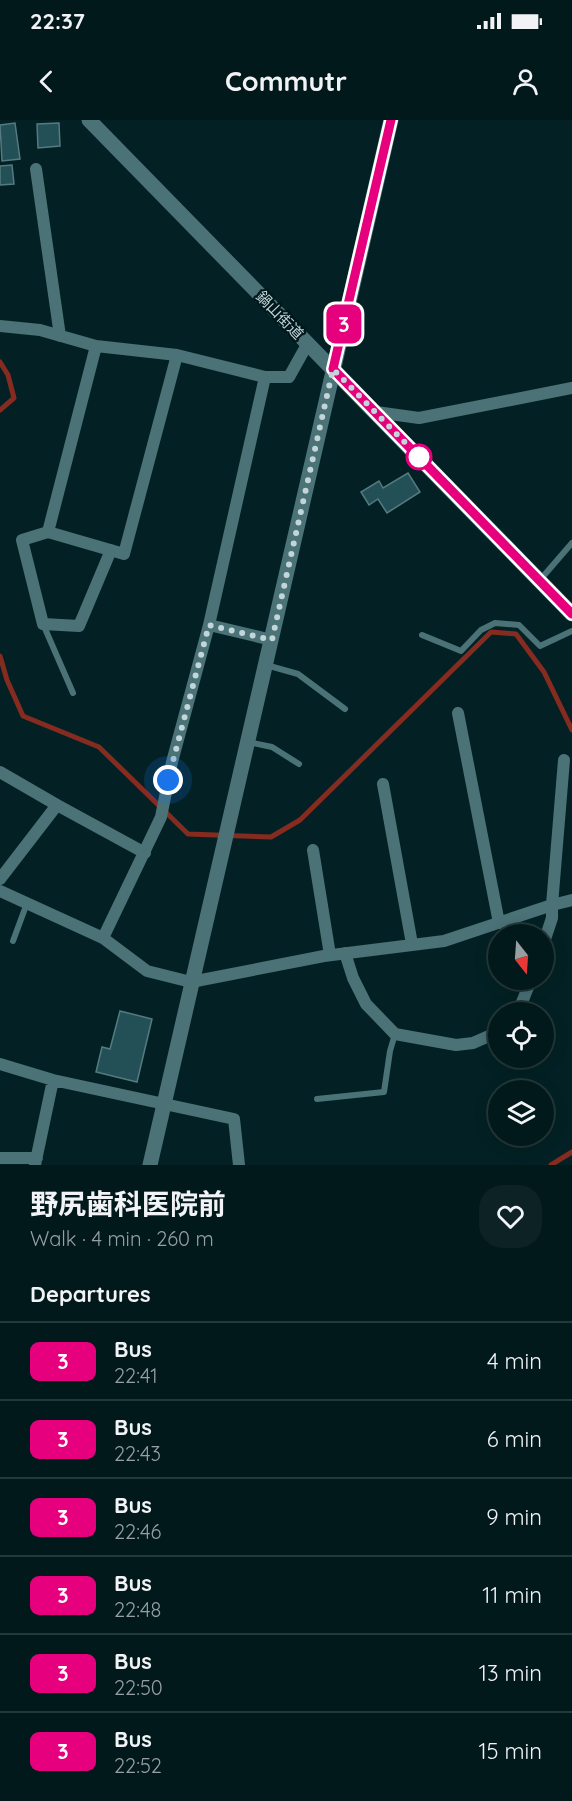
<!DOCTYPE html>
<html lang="en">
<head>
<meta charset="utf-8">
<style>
  body { margin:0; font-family:Quicksand,"Noto Sans JP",sans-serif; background:#0c2224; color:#f1f3f6; height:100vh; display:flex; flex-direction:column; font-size:22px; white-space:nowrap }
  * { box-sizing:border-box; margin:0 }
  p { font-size:20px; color:#96a0a3 }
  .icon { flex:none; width:33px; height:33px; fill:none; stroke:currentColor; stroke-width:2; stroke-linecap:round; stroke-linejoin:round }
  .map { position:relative; height:1045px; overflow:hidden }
  .drawer { display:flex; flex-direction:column; background:#02191b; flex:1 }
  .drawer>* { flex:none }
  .badge { padding:0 12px; border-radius:9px; font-size:21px; line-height:39px }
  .needle { width:39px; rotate:163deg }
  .buttons { position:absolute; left:488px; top:804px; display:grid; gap:12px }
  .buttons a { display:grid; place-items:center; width:66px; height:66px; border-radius:50%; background:#02191b; box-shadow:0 3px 15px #0003,0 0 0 2px #23383a; font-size:30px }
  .you { position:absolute; width:30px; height:30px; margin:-15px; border:4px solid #fff; border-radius:50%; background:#1a73e8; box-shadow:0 0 0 9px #1a73e833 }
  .map>.badge { position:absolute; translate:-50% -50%; box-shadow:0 0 0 3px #fff }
  h2 { padding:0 30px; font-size:22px; line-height:54px }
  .round { display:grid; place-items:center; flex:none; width:63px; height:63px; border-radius:24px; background:#0c2224 }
  .summary { display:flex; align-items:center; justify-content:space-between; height:102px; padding:0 30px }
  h1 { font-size:28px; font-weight:700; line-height:45px }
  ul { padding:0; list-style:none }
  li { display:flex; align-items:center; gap:18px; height:78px; padding:0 30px; border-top:2px solid #23383a }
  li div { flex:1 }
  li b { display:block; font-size:22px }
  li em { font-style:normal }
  li .badge { min-width:66px; font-weight:700; text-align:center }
  .status { display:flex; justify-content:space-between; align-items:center; height:42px; padding:0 30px; background:#02191b; direction:ltr }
  .status svg { height:16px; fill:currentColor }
  header { display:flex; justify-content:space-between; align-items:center; height:78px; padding:0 30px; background:#02191b; font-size:27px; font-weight:700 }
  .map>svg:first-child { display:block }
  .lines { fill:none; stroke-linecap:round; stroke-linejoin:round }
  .stream { stroke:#852b20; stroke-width:5 }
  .building { fill:#235056; stroke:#547b80; stroke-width:1.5 }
  .lane { stroke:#4a7277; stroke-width:6 }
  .street { stroke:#4a7277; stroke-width:12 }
  .secondary { stroke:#4a7277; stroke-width:15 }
  .line-casing { stroke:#fff; stroke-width:14 }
  .line { stroke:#e6007e; stroke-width:9 }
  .walk { stroke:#c2d6d9; stroke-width:6; stroke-dasharray:0 10.8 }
  .stop-dot { fill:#fff; stroke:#e6007e; stroke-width:3 }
  .labels { text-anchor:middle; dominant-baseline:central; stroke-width:4.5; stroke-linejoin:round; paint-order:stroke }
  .street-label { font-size:15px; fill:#c2d6d9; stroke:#00171b }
</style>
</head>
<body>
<div class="status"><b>22:37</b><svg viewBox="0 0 49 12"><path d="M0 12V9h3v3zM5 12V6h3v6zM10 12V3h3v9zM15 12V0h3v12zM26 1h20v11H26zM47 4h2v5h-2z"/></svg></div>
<header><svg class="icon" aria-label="back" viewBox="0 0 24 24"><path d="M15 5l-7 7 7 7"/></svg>Commutr<svg class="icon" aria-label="person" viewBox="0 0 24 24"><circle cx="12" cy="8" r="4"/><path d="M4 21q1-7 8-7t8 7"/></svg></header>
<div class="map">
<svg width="572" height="1045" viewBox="0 0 572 1045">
  <rect width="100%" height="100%" fill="#032124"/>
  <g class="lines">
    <path class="stream" d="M0 242 8 255 14 278 0 290
      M0 536 7 560 23 596 99 627 188 714 271 717 300 700 491 512 516 514 544 552 572 610
      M551 1045 572 1032"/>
  </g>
  <path class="building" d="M15 3 20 39 2 41 0 5Z
    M59 3 60 26 38 28 37 4Z
    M12 45 14 64 0 65V46Z
    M408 353 420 372 387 393 378 379 369 385 361 372 379 361 383 368Z
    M120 891 152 899 137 962 96 952 102 927 110 929Z"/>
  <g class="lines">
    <path class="lane" d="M540 460 572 423
      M43 504 73 573
      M422 515 461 531 481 510 495 503 519 505 540 526 572 511
      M266 545 298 554 345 589
      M248 622 272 627 299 644
      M13 821 27 783
      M317 979 384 972 390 931 395 914"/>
    <path class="street" d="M36 49 60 216
      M0 206 40 210 96 226 177 235
      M96 226 48 412 124 434 177 235 265 257H289L308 223
      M376 292 419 298 572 268
      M48 412 22 420 43 504 79 506 111 430
      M209 505 265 257
      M458 593 499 803
      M0 652 57 685
      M383 664 412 824
      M313 730 330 835
      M0 759 57 685 145 733
      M0 771 103 818 147 851 191 862 324 836 444 821 552 785 572 780
      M103 818 161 697 172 642 209 505 272 520
      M543 825 552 798V785L564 640
      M345 833 353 858 366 884 395 914 456 925 473 923 498 912
      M518 892 531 860
      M0 944 53 960 234 999 239 1045
      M0 1038H37
      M35 1045 53 960"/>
    <path class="secondary" d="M89 0 572 494
      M150 1045 391 0"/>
  </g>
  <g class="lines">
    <g class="line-casing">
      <path id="line" d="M391 0 333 249 572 494"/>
    </g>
    <use href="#line" class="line"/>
    <path class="walk" d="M168 660 209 505 272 520 333 249 425 343 419 337"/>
  </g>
  <circle class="stop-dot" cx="419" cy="337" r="12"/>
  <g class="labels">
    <g class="street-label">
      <text transform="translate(280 195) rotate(46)">鍋山街道</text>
    </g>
  </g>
</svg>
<div class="buttons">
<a><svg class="needle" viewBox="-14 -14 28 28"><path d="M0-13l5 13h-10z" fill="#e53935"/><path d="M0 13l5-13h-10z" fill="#96a0a3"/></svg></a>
<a><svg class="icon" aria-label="locate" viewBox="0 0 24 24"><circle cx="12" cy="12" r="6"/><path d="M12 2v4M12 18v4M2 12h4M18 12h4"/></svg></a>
<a><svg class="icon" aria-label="layers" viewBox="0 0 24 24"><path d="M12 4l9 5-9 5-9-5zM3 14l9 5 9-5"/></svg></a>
</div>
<div class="you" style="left:168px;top:660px"></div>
<b class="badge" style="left:344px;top:204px;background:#e6007e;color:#fff">3</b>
</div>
<section class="drawer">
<div class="summary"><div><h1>野尻歯科医院前</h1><p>Walk · 4 min · 260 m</p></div><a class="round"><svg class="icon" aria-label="heart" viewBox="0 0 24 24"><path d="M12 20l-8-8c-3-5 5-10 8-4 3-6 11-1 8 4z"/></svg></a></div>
<h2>Departures</h2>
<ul>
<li><span class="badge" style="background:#e6007e;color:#fff">3</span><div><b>Bus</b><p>22:41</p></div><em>4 min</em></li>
<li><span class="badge" style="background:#e6007e;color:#fff">3</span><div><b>Bus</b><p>22:43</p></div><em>6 min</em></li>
<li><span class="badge" style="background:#e6007e;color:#fff">3</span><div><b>Bus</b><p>22:46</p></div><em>9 min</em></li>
<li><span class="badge" style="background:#e6007e;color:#fff">3</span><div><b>Bus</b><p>22:48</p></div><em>11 min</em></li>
<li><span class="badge" style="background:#e6007e;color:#fff">3</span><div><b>Bus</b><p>22:50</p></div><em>13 min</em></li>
<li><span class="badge" style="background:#e6007e;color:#fff">3</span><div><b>Bus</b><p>22:52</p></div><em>15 min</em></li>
</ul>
</section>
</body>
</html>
